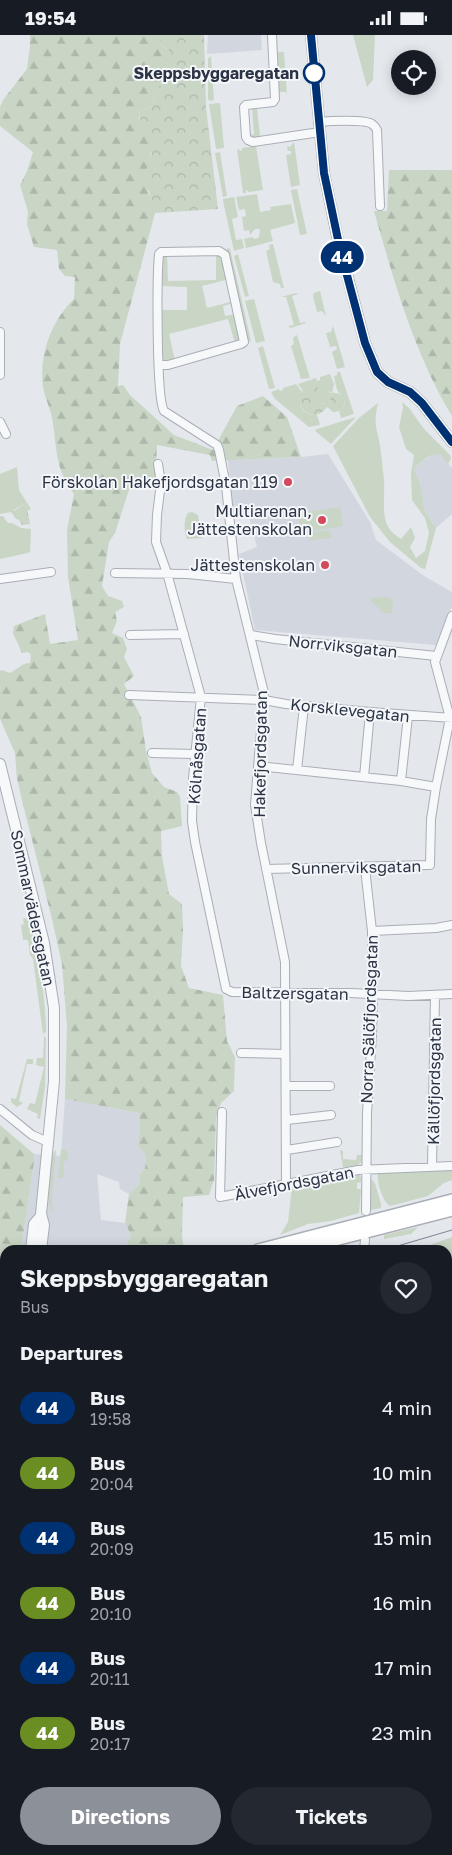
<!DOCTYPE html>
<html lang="en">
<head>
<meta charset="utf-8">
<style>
  body { margin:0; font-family:"Golos Text",sans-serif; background:#242831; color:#f1f3f6; height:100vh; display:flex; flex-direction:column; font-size:19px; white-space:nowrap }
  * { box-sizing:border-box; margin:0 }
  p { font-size:16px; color:#9ea1a6 }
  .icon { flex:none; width:28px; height:28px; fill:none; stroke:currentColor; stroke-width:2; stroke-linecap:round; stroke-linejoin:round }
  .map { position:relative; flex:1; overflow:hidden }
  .sheet { position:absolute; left:0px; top:1210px; width:452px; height:610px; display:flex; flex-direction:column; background:#171b24; border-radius:15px 15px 0 0; box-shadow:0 2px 12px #0003 }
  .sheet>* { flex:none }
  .badge { padding:0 10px; border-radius:16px; font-size:18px; line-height:32px }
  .tools { position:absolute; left:391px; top:15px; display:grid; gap:10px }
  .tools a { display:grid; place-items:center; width:45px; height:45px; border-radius:50%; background:#171b24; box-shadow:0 2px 12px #0003; font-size:25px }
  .map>.badge { position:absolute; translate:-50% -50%; box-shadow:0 0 0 2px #fff }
  h2 { padding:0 20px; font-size:19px; line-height:45px }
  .round { display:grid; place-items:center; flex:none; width:52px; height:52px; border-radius:26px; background:#242831 }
  .summary { display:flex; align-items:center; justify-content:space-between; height:85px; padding:0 20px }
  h1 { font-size:24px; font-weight:700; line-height:38px }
  .action { display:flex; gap:10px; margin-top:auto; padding:10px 20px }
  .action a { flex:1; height:58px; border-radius:30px; background:#8c9099; color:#fff; font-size:20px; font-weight:700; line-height:58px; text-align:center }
  .action a+a { background:#242831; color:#f1f3f6 }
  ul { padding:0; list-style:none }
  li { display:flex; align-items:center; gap:15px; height:65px; padding:0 20px }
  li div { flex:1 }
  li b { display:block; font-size:19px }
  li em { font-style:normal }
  li .badge { min-width:55px; font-weight:700; text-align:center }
  .status { display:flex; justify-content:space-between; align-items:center; height:35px; padding:0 25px; background:#171b24; direction:ltr }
  .status svg { height:14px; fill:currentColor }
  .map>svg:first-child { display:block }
  .built { fill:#d2d6de }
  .grass { fill:#c9d6c5 }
  .forest { fill:url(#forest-firs) }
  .park { fill:url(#park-crowns) }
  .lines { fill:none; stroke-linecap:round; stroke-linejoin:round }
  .trunk-tunnel { stroke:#bfc3cb; stroke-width:12; stroke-dasharray:12 6; stroke-linecap:butt }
  .minor-casing { stroke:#a9aeb7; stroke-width:10 }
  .tertiary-casing { stroke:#a9aeb7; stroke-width:12 }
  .secondary-casing { stroke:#a9aeb7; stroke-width:14 }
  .minor { stroke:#f7f8fa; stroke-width:8 }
  .tertiary { stroke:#f7f8fa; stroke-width:10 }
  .secondary { stroke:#fff; stroke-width:11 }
  .tram { stroke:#7d8696; stroke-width:1 }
  .line-casing { stroke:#fff; stroke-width:11 }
  .line { stroke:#003273; stroke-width:8 }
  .stop-dot { fill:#fff; stroke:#003273; stroke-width:2.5 }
  .poi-dot { fill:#d1495b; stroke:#f4f6f9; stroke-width:2 }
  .labels { text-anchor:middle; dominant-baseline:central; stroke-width:4; stroke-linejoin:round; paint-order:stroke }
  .stop-label { font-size:16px; font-weight:bold; fill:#2b3445; stroke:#f4f6f9; text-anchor:end }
  .poi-label { font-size:16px; fill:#2b3445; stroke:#f4f6f9; text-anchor:end }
  .street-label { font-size:16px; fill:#2b3445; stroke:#f4f6f9 }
</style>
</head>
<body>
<div class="status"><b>19:54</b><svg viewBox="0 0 49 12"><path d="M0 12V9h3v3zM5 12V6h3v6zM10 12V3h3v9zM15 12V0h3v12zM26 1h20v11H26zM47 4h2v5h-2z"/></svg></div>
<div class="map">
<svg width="452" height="1820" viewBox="0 0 452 1820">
  <defs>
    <pattern id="forest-firs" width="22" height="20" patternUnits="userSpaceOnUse" patternTransform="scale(1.25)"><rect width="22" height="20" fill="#c9d6c5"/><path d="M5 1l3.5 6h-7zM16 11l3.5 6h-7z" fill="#adb8ab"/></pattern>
    <pattern id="park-crowns" width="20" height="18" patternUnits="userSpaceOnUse" patternTransform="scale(1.25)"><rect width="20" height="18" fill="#c9d6c5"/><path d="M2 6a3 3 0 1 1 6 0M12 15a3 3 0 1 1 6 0" fill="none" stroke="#adb8ab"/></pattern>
  </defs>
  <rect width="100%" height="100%" fill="#e4e7ec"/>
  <path class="built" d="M208 0H261L262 15 207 19Z
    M328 419 370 487 376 505 424 541 452 557V571L436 610 255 595 239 519 257 512 249 482 233 481 228 425 301 422Z
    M434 419H440L452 433V479L436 493 425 477 420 449 414 434 424 425Z
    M65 1064 139 1078 140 1091 138 1111 146 1120 145 1133 140 1139 139 1149 129 1159 120 1154 119 1147 97 1139 101 1185 125 1188 131 1200 124 1215H21L34 1127V1119L61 1121Z"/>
  <path class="grass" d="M353 0H375L373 45 367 52Z
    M279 17H284L287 61 286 57H279L277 20Z
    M211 21 214 65 210 66 208 64V23Z
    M220 68 224 113 216 114 209 69Z
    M263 71 257 73 260 101 265 102 252 104 249 100 254 99 252 73Z
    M294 107 300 150 291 152 286 120 291 119V116H288L287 111 290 112Z
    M256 111 263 155 249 157 246 155V158H243L237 114 242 116V113Z
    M220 117 227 161 223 162 215 118Z
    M297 154 307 199 300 200 291 155Z
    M257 159 260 177 271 175 270 172 291 169 295 188 270 195 273 206 246 213 244 204 252 202 255 204 259 202 260 194H255L250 200 249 195 244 196 242 182 246 181 245 174 239 175 236 162Z
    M234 162 238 182 232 184 236 205 242 204 244 213 234 216 223 166V164Z
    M273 209 284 253H281L280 249 273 247 266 216 270 214 269 210Z
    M228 213 230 214 251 306H248L226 215Z
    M167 219 168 246 216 245V219L221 220 229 244 202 251 207 273 234 266V268L223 271 225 281 236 279 241 305 235 308 228 284 169 299 175 325 169 327 162 324 161 275H187V252L161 251 162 221Z
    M238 219 249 261 245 262 234 221Z
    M320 256 326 281 322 276 317 277 313 261 314 258Z
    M296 258 298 259 292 261 300 288 305 287 306 288 291 293 288 291 294 290 286 262H281Z
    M254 264 265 306 256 308 245 266Z
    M333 291 345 332 337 334 332 317 337 314 336 311 330 312 326 298 331 297Z
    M297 300 310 343 301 344 291 311 294 309 293 303Z
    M263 311 275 353 269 354 258 313Z
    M337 337H340L354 379 341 383 339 376 344 372C346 364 343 364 339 358 336 354 335 346 334 341L337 340Z
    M330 339 334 349 332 358 326 355 328 361 332 359C332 366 327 369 320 369L315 365 314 357 317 352 306 353 303 356 298 349 316 343 317 346 320 345V342Z
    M296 349 302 357C296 370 303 381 317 380L320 390 309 392 275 364 271 357 279 354 280 356 283 355V353Z
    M402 367 409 373 424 394 450 420 451 424 448 429 440 419C429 418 421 427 414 434L420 449 425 477 436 493 425 534 421 533 390 507 370 482 333 411 359 383 378 368C372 393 379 396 381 418 382 427 383 436 384 445 385 459 382 474 386 487 389 496 394 499 401 504L411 492 415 503 410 512 416 523 425 516 429 498 425 483 412 465 411 439 414 420 406 414 399 392 403 373Z
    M356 382 331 409 315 396 317 394Z
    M17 432 19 455 31 474 27 476 26 468 14 475 20 485 16 484 11 477 0 479V439Z
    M340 472 343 491 304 497 303 493V498L301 496 297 475H300L301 479V478Z
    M192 477 198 480 202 503 187 504C184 495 183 487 188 478Z
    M0 481H3L8 488H12L21 493 31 494 30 517 28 518 0 524Z
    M330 495 331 503 310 505 309 498Z
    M387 562 393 565 392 574 393 578H384L370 565 371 563Z
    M25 883 29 885C39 919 44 954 46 990V997L43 999 33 924 30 920 28 905H23L21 890 24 889 23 884Z
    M44 1001 46 1003 45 1052 40 1084 37 1083 38 1079 27 1074 30 1068 35 1069 44 1032 36 1030 37 1023H43Z
    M27 1024H33V1029H27L19 1066 23 1068 17 1072 11 1067V1063L16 1064Z
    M61 1114 66 1115 68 1120 67 1126H64V1142L58 1143Z
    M56 1115 52 1160 53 1178C45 1170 47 1122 56 1115Z
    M340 1115 343 1116V1124L356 1125 357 1120H362V1126L357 1131 345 1133 343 1132Z
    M452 1133V1145L444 1148 428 1161 394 1170 390 1171C382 1166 376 1145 378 1137Z
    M358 1138 361 1142V1147L357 1148V1154H361L359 1178 331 1186 308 1189 280 1200 288 1187 292 1151Z
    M371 1144 375 1148 381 1169V1173L371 1175Z
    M418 1192 411 1199 384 1204V1200Z
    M452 1202V1361L448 1363V1215H424L430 1210Z
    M106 1815H133L132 1820H96L95 1818Z"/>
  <path class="forest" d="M30 0H157L162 11 169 15V25L152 71 139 77V84L153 105 154 112 150 120 148 157 153 167 155 178 120 309 118 351 123 350 130 360 174 400 213 415 237 371 263 361 287 382 301 422 212 426 210 420 157 410 155 449 129 455 115 498 109 507 102 551 108 561 122 566 124 572 115 577 117 586 112 598 123 603 127 614 124 622 134 641 124 649 141 682 146 716 152 738 164 752 177 757 180 762 182 791 161 796 162 822 169 859 182 869 183 894 181 931 189 953 223 960 227 1006 235 1022 234 1056 221 1068 216 1083 214 1145 209 1160 183 1162 182 1201 184 1215H124L131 1200 125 1188 129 1159 139 1149 140 1139 145 1133 146 1120 138 1111 140 1091 139 1078 65 1064 67 991 62 929 52 884 23 769 17 744 15 718 0 684V636L2 635 10 638 24 629 30 628 31 620 28 617 22 618 13 598 14 591 45 579 50 609 78 605 68 542 67 495 74 459C56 435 57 417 53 389 52 376 45 364 43 352 39 320 51 286 74 264L75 242 65 241 59 234 57 215 34 212 27 189 28 177 20 150 27 136 33 117 0 91V72L3 65 27 34 30 11Z
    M389 135H452V381C414 318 394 246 374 176H387Z
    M0 1090 34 1119V1127L21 1215H5V1265L0 1268Z
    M5 1450V1815H94L96 1820H0V1459Z
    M210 1815H247L245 1820H210Z
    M250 1815H352L353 1820H249Z"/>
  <path class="park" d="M157 0H204L206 72 218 174 155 178C153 165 146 153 146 139 147 127 154 116 153 105 145 97 139 88 139 77L152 71 169 25V15L162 11Z
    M314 351 318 352 314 360 317 367 324 369 330 366 332 359 326 362 323 359 324 356 327 355 330 358C347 355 351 376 333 377L327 372C308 397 283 355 314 351Z
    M26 468 30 489 22 490 14 476Z"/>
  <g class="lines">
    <path class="trunk-tunnel" d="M448 1375 452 1374
      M0 1551 5 1547
      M0 1576 5 1572"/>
    <g class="minor-casing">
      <path id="minor" d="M272 0 275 64 273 67 246 70 244 72 246 102 248 105 253 107 320 97
        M318 87C328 86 365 84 372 89 375 91 376 93 377 95L380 171
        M0 297V340
        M159 330H168L241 309 244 307 225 220 219 216 165 217H161L159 219C157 240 156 363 164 376L217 410 219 415 226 451 236 544 264 658 255 770 261 808 285 927 286 1149
        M0 387 6 399
        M158 429 161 448 157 480 156 507 167 538 201 662 193 743 192 786 195 807 226 954 232 957 351 958 408 961 452 959
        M115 538 188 539 236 544
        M0 544 51 537
        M130 600 184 599
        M251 600 275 604 436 621
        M129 660 264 665 286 669 370 677 452 683
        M152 718 195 719
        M258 731 401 746 436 752
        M297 735 304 671
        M364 742 370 677
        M401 746 408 681
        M365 833 372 896 373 959 372 1000 367 1078 366 1176
        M266 834 430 830 431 784 436 752 450 683 435 627 452 581
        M372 896 436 893 452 890
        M241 1018 285 1019
        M286 1051H330
        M0 1074 32 1100 48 1107
        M222 1077 220 1162 358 1135 452 1131
        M287 1085 331 1080
        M287 1115 337 1107
        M432 1132 435 961
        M364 1215 365 1205
        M0 1289 5 1287
        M0 1299 5 1298
        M448 1396 452 1395
        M448 1468 452 1466
        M448 1536 452 1535
        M448 1583 452 1598
        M448 1693 452 1691
        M358 1815 360 1820
        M436 1815 438 1820
        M138 1820 139 1815"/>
    </g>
    <g class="tertiary-casing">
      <path id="tertiary" d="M311 0 324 138 337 201 365 308 377 337 388 347 410 357 422 368 452 407
        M0 729 44 908 54 973V1046L41 1179 44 1190 41 1215
        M31 1215 34 1189 41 1181
        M0 1410 5 1400
        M0 1429 5 1420"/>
    </g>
    <g class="secondary-casing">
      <path id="secondary" d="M258 1215 452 1165
        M296 1215 452 1175"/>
    </g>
    <use href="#minor" class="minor"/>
    <use href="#tertiary" class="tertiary"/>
    <use href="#secondary" class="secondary"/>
    <path class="tram" d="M384 1215 452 1195
      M0 1328H5"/>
  </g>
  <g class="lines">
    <g class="line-casing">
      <path id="line" d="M311 0 324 138 340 214 365 308 377 337 388 347 410 357 422 368 452 407"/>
    </g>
    <use href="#line" class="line"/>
  </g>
  <circle class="stop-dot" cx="314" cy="38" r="10"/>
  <g class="poi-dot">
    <circle cx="288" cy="447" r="5"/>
    <circle cx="322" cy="485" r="5"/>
    <circle cx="325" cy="530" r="5"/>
  </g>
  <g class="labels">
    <g class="stop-label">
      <text x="299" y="38">Skeppsbyggaregatan</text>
    </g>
    <g class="poi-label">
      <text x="278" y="447">Förskolan Hakefjordsgatan 119</text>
      <text x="312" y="476">Multiarenan,<tspan x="312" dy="18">Jättestenskolan</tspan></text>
      <text x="315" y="530">Jättestenskolan</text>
    </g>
    <g class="street-label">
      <text transform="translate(343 611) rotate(6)">Norrviksgatan</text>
      <text transform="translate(350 675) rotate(6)">Korsklevegatan</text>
      <text transform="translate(260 719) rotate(-89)">Hakefjordsgatan</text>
      <text transform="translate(197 721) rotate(-86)">Kölnåsgatan</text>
      <text transform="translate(356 832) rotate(-1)">Sunnerviksgatan</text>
      <text transform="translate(33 873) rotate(78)">Sommarvädersgatan</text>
      <text transform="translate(295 958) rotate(1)">Baltzersgatan</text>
      <text transform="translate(369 984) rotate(-88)">Norra Sälöfjordsgatan</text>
      <text transform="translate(434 1046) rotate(-89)">Källöfjordsgatan</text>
      <text transform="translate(294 1148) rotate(-11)">Älvefjordsgatan</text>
    </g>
  </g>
</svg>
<div class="tools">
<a><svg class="icon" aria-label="locate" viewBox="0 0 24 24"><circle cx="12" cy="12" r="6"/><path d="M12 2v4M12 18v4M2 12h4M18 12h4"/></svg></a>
</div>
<b class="badge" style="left:342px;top:222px;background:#003273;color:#fff">44</b>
<section class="sheet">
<div class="summary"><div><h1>Skeppsbyggaregatan</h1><p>Bus</p></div><a class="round"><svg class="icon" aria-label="heart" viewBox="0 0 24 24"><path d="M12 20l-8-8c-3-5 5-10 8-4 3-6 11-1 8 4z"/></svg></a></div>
<h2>Departures</h2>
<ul>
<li><span class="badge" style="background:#003273;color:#fff">44</span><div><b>Bus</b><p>19:58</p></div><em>4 min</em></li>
<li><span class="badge" style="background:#6b8e23;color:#fff">44</span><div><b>Bus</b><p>20:04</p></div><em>10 min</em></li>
<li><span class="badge" style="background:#003273;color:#fff">44</span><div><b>Bus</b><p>20:09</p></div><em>15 min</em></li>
<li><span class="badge" style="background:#6b8e23;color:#fff">44</span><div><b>Bus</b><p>20:10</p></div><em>16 min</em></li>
<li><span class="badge" style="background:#003273;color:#fff">44</span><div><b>Bus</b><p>20:11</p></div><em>17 min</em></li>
<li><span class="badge" style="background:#6b8e23;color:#fff">44</span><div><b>Bus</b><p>20:17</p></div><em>23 min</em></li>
</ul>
<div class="action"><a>Directions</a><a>Tickets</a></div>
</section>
</div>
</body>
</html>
